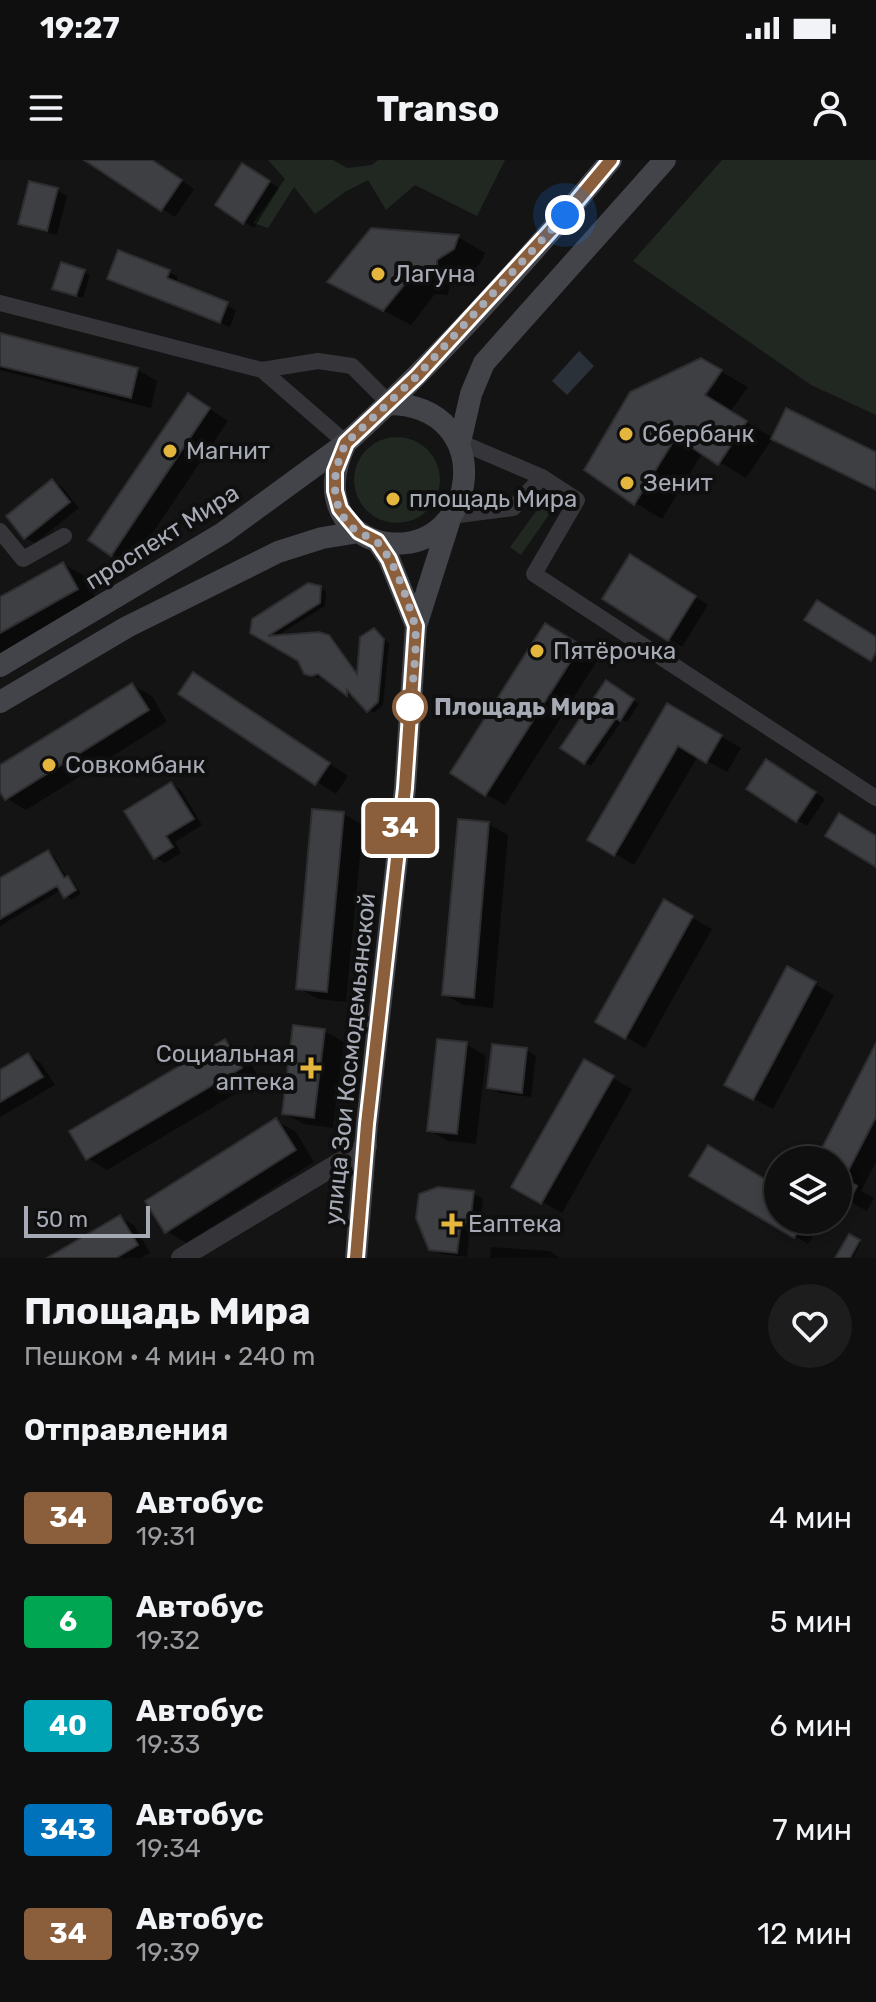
<!DOCTYPE html>
<html lang="ru">
<head>
<meta charset="utf-8">
<style>
  body { margin:0; font-family:Rubik,sans-serif; background:#1d1d1e; color:#f1f3f6; height:100vh; display:flex; flex-direction:column; font-size:30px; white-space:nowrap }
  * { box-sizing:border-box; margin:0 }
  p { font-size:26px; color:#9b9c9f }
  .icon { flex:none; width:44px; height:44px; fill:none; stroke:currentColor; stroke-width:2; stroke-linecap:round; stroke-linejoin:round }
  .map { position:relative; height:1098px; overflow:hidden }
  .side { display:flex; flex-direction:column; background:#0f0f10; flex:1 }
  .side>* { flex:none }
  .badge { padding:0 16px; border-radius:6px; font-size:28px; line-height:52px }
  .fabs { position:absolute; left:764px; top:986px; display:grid; gap:16px }
  .fabs a { display:grid; place-items:center; width:88px; height:88px; border-radius:50%; background:#0f0f10; box-shadow:0 4px 12px #0003,0 0 0 2px #2f2f30; font-size:40px }
  .scale { position:absolute; left:24px; bottom:20px; width:126px; box-sizing:border-box; padding-left:8px; border:4px solid #a6aab4; border-top:0; font-size:22px; line-height:28px; white-space:nowrap; color:#a6aab4; -webkit-text-stroke:6px #0f0f10; paint-order:stroke }
  .you { position:absolute; width:40px; height:40px; margin:-20px; border:6px solid #fff; border-radius:50%; background:#1a73e8; box-shadow:0 0 0 12px #1a73e833 }
  .map>.badge { position:absolute; translate:-50% -50%; box-shadow:0 0 0 4px #fff }
  h2 { padding:0 24px; font-size:30px; line-height:72px }
  .round { display:grid; place-items:center; flex:none; width:84px; height:84px; border-radius:42px; background:#1d1d1e }
  .overview { display:flex; align-items:center; justify-content:space-between; height:136px; padding:0 24px }
  h1 { font-size:38px; font-weight:700; line-height:60px }
  ul { padding:0; list-style:none }
  li { display:flex; align-items:center; gap:24px; height:104px; padding:0 24px }
  li div { flex:1 }
  li b { display:block; font-size:30px }
  li em { font-style:normal }
  li .badge { min-width:88px; font-weight:700; text-align:center }
  .status { display:flex; justify-content:space-between; align-items:center; height:56px; padding:0 40px; background:#0f0f10; direction:ltr }
  .status svg { height:22px; fill:currentColor }
  header { display:flex; justify-content:space-between; align-items:center; height:104px; padding:0 24px; background:#0f0f10; font-size:36px; font-weight:700 }
  .map>svg:first-child { display:block }
  .green { fill:#202821 }
  .water { fill:#2b3138 }
  .shadow { fill:#0007; fill-rule:evenodd }
  .building { fill:#3e3f42; stroke:#2e2e31; stroke-width:2 }
  .lines { fill:none; stroke-linecap:round; stroke-linejoin:round }
  .minor { stroke:#35353a; stroke-width:16 }
  .tertiary { stroke:#35353a; stroke-width:20 }
  .secondary { stroke:#43444a; stroke-width:22 }
  .line-casing { stroke:#fff; stroke-width:18 }
  .line { stroke:#8b5e3c; stroke-width:12 }
  .walk { stroke:#a6aab4; stroke-width:8; stroke-dasharray:0 14.4 }
  .poi-dot { fill:#e4b63d; stroke:#0f0f10; stroke-width:3 }
  .stop-dot { fill:#fff; stroke:#8b5e3c; stroke-width:4 }
  .labels { text-anchor:middle; dominant-baseline:central; stroke-width:8; stroke-linejoin:round; paint-order:stroke }
  .poi-label { font-size:24px; fill:#a6aab4; stroke:#0f0f10; text-anchor:start }
  .street-label { font-size:24px; fill:#a6aab4; stroke:#0f0f10 }
  .stop-label { font-size:24px; font-weight:bold; fill:#a6aab4; stroke:#0f0f10; text-anchor:start }
</style>
</head>
<body>
<div class="status"><b>19:27</b><svg viewBox="0 0 49 12"><path d="M0 12V9h3v3zM5 12V6h3v6zM10 12V3h3v9zM15 12V0h3v12zM26 1h20v11H26zM47 4h2v5h-2z"/></svg></div>
<header><svg class="icon" aria-label="menu" viewBox="0 0 24 24"><path d="M4 6h16M4 12h16M4 18h16"/></svg>Transo<svg class="icon" aria-label="person" viewBox="0 0 24 24"><circle cx="12" cy="8" r="4"/><path d="M4 21q1-7 8-7t8 7"/></svg></header>
<div class="map">
<svg width="876" height="1098" viewBox="0 0 876 1098">
  <rect width="100%" height="100%" fill="#141415"/>
  <path class="green" d="M268 0H333L347 8 372 5 378 0H505L477 56 415 25 386 50 368 20 345 32 315 54 294 27 268 68 253 63 285 19Z
    M722 0H876V255L811 225 633 101Z
    M354 320a43 43 0 1 1 86 0a43 43 0 1 1-86 0Z
    M545 339 555 346 521 395 510 387Z"/>
  <path class="water" d="M579 191 594 206 567 235 552 221Z"/>
  <path class="shadow" d="M88 0H151L194 29 175 57Z
    M252 11 279 28 254 68 217 45Z
    M57 30 67 36 57 75 30 68 20 63Z
    M372 70 458 77 485 93 480 104 464 116 463 123 450 121 448 135 435 134 411 165 356 136Z
    M84 112 90 115 83 138 61 131Z
    M169 112 178 117 176 124 236 150 230 167 119 123Z
    M0 175 138 210 157 221 151 248 0 210Z
    M701 200 748 227 730 252 773 278 746 318 703 292 662 359 635 343ZM713 219H718L701 244 697 242Z
    M207 247 228 261 131 405 112 394Z
    M53 322 62 327 79 348 35 383 25 378Z
    M63 404 83 415 97 440 0 495V440Z
    M644 404 708 445 682 487 605 439Z
    M320 428 326 431 325 446 275 477H328L334 480 359 515 374 470 379 474 389 484 383 545 374 553 352 532V537L324 516 318 518 306 512 300 500 252 472Z
    M565 476 599 498 505 645 486 634Z
    M607 523 639 544 627 562 622 560 591 606 563 588Z
    M132 525 152 536 167 562 26 650 6 638 0 628V607Z
    M213 526 348 616 336 634 181 534Z
    M668 546 741 588 727 612 698 596 634 705 590 679Z
    M776 607 825 639 807 666 749 629Z
    M171 624 181 630 202 665 175 682 181 693 165 703 155 697Z
    M343 654 363 665 346 842 318 839 298 828Z
    M489 664 508 675 493 848 463 845 444 834Z
    M48 692 54 696 67 718 74 722 81 734 71 740 61 730 0 766V720Z
    M664 742 712 769 645 888 598 861Z
    M788 809 834 835 773 949 726 924Z
    M324 871 344 882 333 968 304 964 284 953Z
    M225 881 244 892 260 919 107 1010 87 998Z
    M466 884 486 896 476 984 448 981 429 970Z
    M876 887V1002L861 1031 874 1038 867 1051 838 1035V1009Z
    M526 890 536 896 531 937 499 933 489 927Z
    M28 895 41 903 55 925 0 957V912Z
    M585 902 632 929 562 1053 514 1026Z
    M276 961 296 972 314 1002 186 1083 167 1071Z
    M692 1015 778 1029V1060H823L808 1084Z
    M473 1033 483 1039 480 1068 470 1067 467 1097 441 1094 431 1088Z
    M120 1057 134 1065 150 1093 141 1098H51Z
    M849 1076 861 1083 853 1098H837Z
    M491 1087 550 1091 560 1098H490Z"/>
  <path class="building" d="M84 0H152L182 20 161 51Z
    M242 3 270 21 243 64 215 45Z
    M29 21 58 28 47 71 18 64Z
    M371 68 459 75 454 89 437 100V109L423 107 421 121 408 120 383 151 327 122Z
    M118 90 170 110 167 118 228 142 220 163 107 119Z
    M61 102 85 110 76 136 52 129Z
    M0 173 138 208 131 238 0 206Z
    M701 198 722 210 705 235 747 261 718 305 676 277 634 345 584 310 630 232Z
    M188 233 210 248 111 396 88 380Z
    M786 248 876 292V330L771 279Z
    M52 319 70 342 24 379 6 356Z
    M630 394 696 436 668 481 602 439Z
    M63 402 78 429 0 473V437Z
    M308 423 321 426 320 443 268 476 319 472 329 475 357 514 360 477 374 468 384 479 378 542 367 552 347 530V536L318 514 311 516 304 514 298 501 250 473 252 459Z
    M817 440 876 477V492L871 501 804 460Z
    M545 463 581 485 485 636 450 613Z
    M193 512 330 603 315 625 178 534Z
    M606 520 634 539 620 561 616 558 584 604 560 588Z
    M132 523 149 550 5 640 0 632V605Z
    M667 543 722 575 706 603 678 586 614 696 587 680Z
    M766 599 816 632 796 662 746 629Z
    M171 622 194 659 166 676 173 687 154 699 124 651Z
    M312 649 344 652 327 832 296 829Z
    M839 653 876 676V707L825 676Z
    M458 659 489 662 474 838 442 835Z
    M48 690 64 718 68 716 76 730 64 738 57 726 0 759V718Z
    M664 739 693 756 625 879 595 862Z
    M787 806 816 822 753 940 724 925Z
    M293 865 325 869 314 958 282 954Z
    M225 879 242 908 86 1000 69 971Z
    M437 879 467 882 457 974 427 971Z
    M876 883V957L844 1019 857 1026 848 1043 838 1037V999L821 990Z
    M492 884 527 888 522 933 487 928Z
    M28 893 43 917 0 942V910Z
    M584 899 614 916 541 1044 511 1027Z
    M276 958 296 990 165 1073 145 1041Z
    M708 985 778 1027V1060H805L794 1078 689 1016Z
    M438 1027 474 1031 470 1064 461 1063 457 1093 429 1090 416 1058 419 1034Z
    M120 1055 138 1085 116 1098H47Z
    M849 1074 860 1080 850 1098H835Z"/>
  <g class="lines">
    <path class="minor" d="M0 143 262 210 318 201 352 206 390 244
      M262 210 346 283
      M460 282 542 317
      M451 356 513 348 542 317 577 340 534 414 876 638
      M0 371 23 399 64 376"/>
    <path class="tertiary" d="M181 1098 367 986"/>
    <path class="secondary" d="M390 244C498 246 480 394 387 383 371 381 355 372 345 359 329 335 334 307 346 283 441 197 529 99 611 0
      M460 282 471 234 484 203 665 0
      M377 381 389 399 416 466
      M0 506 223 373 345 284
      M0 542 127 467 278 392 322 378 359 372
      M356 1098 367 964 405 628 416 466 451 356"/>
  </g>
  <g class="lines">
    <g class="line-casing">
      <path id="line" d="M356 1098 367 964 405 628 416 466 389 399 377 381 359 372 340 349 335 331V311L346 283 417 216 565 55 611 0"/>
    </g>
    <use href="#line" class="line"/>
    <path class="walk" d="M410 547C412 528 419 478 414 462 406 436 396 404 379 384 374 378 365 376 358 372 328 351 331 312 346 283L417 216 565 55"/>
  </g>
  <g class="poi-dot">
    <circle cx="378" cy="114" r="8"/>
    <circle cx="626" cy="274" r="8"/>
    <circle cx="170" cy="291" r="8"/>
    <circle cx="627" cy="323" r="8"/>
    <circle cx="393" cy="339" r="8"/>
    <circle cx="537" cy="491" r="8"/>
    <circle cx="49" cy="605" r="8"/>
    <path d="M307 896h8v8h8v8h-8v8h-8v-8h-8v-8h8z"/>
    <path d="M448 1052h8v8h8v8h-8v8h-8v-8h-8v-8h8z"/>
  </g>
  <circle class="stop-dot" cx="410" cy="547" r="16"/>
  <g class="labels">
    <g class="poi-label">
      <text x="394" y="114">Лагуна</text>
      <text x="642" y="274">Сбербанк</text>
      <text x="186" y="291">Магнит</text>
      <text x="643" y="323">Зенит</text>
      <text x="409" y="339">площадь Мира</text>
      <text x="553" y="491">Пятёрочка</text>
      <text x="65" y="605">Совкомбанк</text>
      <text x="295" y="894" text-anchor="end">Социальная<tspan x="295" dy="28">аптека</tspan></text>
      <text x="468" y="1064">Еаптека</text>
    </g>
    <g class="street-label">
      <text transform="translate(162 377) rotate(-32)">проспект Мира</text>
      <text transform="translate(350 899) rotate(-84)">улица Зои Космодемьянской</text>
    </g>
    <g class="stop-label">
      <text x="434" y="547">Площадь Мира</text>
    </g>
  </g>
</svg>
<div class="fabs">
<a><svg class="icon" aria-label="layers" viewBox="0 0 24 24"><path d="M12 4l9 5-9 5-9-5zM3 14l9 5 9-5"/></svg></a>
</div>
<div class="scale">50 m</div>
<div class="you" style="left:565px;top:55px"></div>
<b class="badge" style="left:400px;top:668px;background:#8b5e3c;color:#fff">34</b>
</div>
<section class="side">
<div class="overview"><div><h1>Площадь Мира</h1><p>Пешком · 4 мин · 240 m</p></div><a class="round"><svg class="icon" aria-label="heart" viewBox="0 0 24 24"><path d="M12 20l-8-8c-3-5 5-10 8-4 3-6 11-1 8 4z"/></svg></a></div>
<h2>Отправления</h2>
<ul>
<li><span class="badge" style="background:#8b5e3c;color:#fff">34</span><div><b>Автобус</b><p>19:31</p></div><em>4 мин</em></li>
<li><span class="badge" style="background:#00a651;color:#fff">6</span><div><b>Автобус</b><p>19:32</p></div><em>5 мин</em></li>
<li><span class="badge" style="background:#00a3b4;color:#fff">40</span><div><b>Автобус</b><p>19:33</p></div><em>6 мин</em></li>
<li><span class="badge" style="background:#0072bc;color:#fff">343</span><div><b>Автобус</b><p>19:34</p></div><em>7 мин</em></li>
<li><span class="badge" style="background:#8b5e3c;color:#fff">34</span><div><b>Автобус</b><p>19:39</p></div><em>12 мин</em></li>
</ul>
</section>
</body>
</html>
